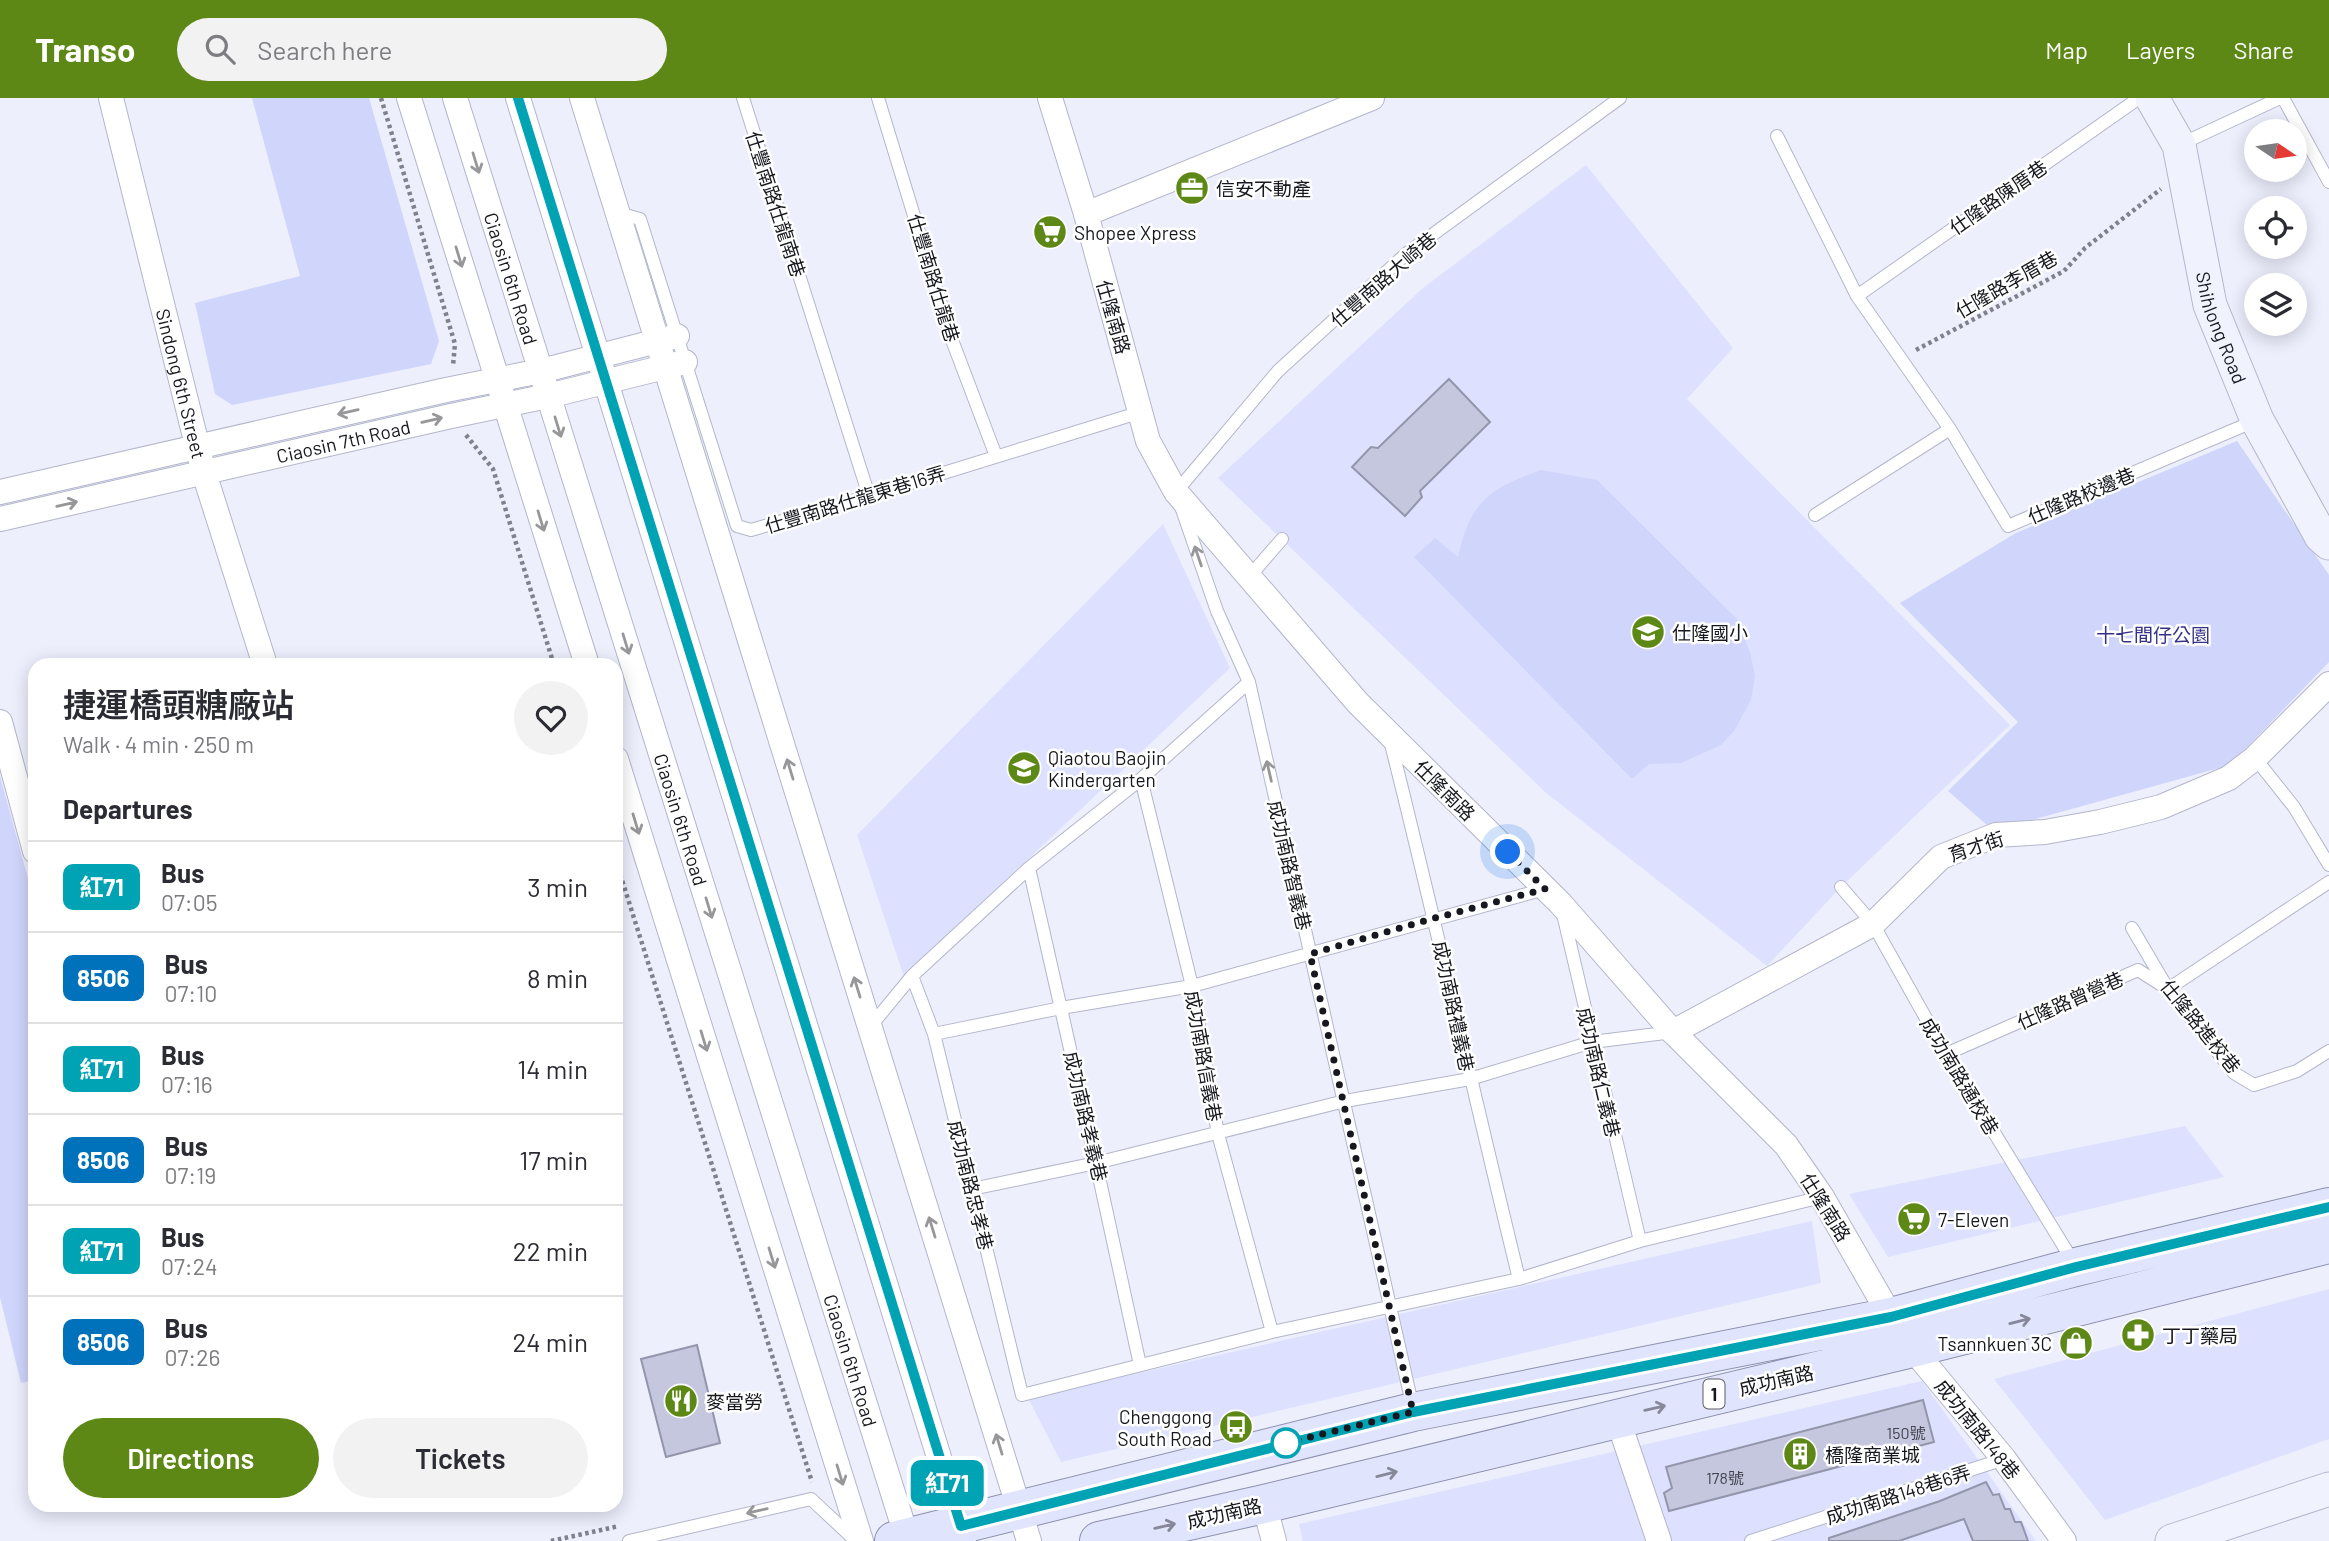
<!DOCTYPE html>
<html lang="en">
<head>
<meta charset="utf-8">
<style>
  body { margin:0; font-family:Barlow,"Noto Sans TC",sans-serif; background:#f2f2f3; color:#2b2b33; height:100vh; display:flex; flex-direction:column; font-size:26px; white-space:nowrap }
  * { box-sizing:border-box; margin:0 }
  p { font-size:23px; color:#7c7c81 }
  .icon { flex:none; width:38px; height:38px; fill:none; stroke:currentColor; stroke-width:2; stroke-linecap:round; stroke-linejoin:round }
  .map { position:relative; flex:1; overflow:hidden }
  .details { position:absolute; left:28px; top:560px; width:595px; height:854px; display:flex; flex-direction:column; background:#fff; border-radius:21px; box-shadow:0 4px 18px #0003 }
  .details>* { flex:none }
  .badge { padding:0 14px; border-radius:10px; font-size:24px; line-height:46px }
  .needle { width:46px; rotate:103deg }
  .controls { position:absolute; left:2244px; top:21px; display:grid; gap:14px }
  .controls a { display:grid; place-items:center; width:63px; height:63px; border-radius:50%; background:#fff; box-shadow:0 4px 18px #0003; font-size:35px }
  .you { position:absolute; width:35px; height:35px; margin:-18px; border:5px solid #fff; border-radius:50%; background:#1a73e8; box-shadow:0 0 0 10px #1a73e833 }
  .map>.badge { position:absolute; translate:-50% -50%; box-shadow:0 0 0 4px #fff }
  h2 { padding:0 35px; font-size:26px; line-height:63px }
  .round { display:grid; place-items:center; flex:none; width:74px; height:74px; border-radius:37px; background:#f2f2f3 }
  .headline { display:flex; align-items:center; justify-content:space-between; height:119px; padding:0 35px }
  h1 { font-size:33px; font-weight:600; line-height:52px }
  .cta { display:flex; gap:14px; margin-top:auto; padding:14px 35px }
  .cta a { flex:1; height:80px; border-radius:42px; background:#5d8816; color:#fff; font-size:28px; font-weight:600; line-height:80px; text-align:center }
  .cta a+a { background:#f2f2f3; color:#2b2b33 }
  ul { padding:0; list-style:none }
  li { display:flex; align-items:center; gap:21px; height:91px; padding:0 35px; border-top:2px solid #e1e1e2 }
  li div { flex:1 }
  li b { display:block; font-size:26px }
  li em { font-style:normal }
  li .badge { min-width:77px; font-weight:700; text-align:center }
  header { display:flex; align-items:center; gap:42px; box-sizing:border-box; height:98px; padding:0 35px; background:#5d8816; color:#fff }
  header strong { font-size:33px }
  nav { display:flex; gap:38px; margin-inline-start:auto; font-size:24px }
  .search { width:490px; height:63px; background:#f2f2f3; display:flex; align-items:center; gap:18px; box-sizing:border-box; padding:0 24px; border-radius:38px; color:#7c7c81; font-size:26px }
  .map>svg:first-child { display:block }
  .built { fill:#dde1ff }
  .green { fill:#d0d5fb }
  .building { fill:#c4c7de; stroke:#9395ab; stroke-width:2 }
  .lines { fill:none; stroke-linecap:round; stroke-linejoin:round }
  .lane-casing { stroke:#b3b6cc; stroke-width:14 }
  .street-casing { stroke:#b3b6cc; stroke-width:26 }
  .secondary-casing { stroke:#b3b6cc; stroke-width:35 }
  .primary-casing { stroke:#8d91ae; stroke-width:40 }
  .path { stroke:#80818c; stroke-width:4.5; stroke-dasharray:3.5 3.5; stroke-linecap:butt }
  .lane { stroke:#fff; stroke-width:12 }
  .street { stroke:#fff; stroke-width:24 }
  .secondary { stroke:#f0f2fe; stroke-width:33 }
  .primary { stroke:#e1e4fd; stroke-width:38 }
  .oneway { stroke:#97979a }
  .oneway2 { stroke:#868899 }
  .line-casing { stroke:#fff; stroke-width:16 }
  .line { stroke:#00a3b4; stroke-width:10 }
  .walk { stroke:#17181f; stroke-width:7; stroke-dasharray:0 12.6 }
  .stop-dot { fill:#fff; stroke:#00a3b4; stroke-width:3.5 }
  .labels { text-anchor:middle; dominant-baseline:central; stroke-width:5; stroke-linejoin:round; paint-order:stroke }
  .number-label { font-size:16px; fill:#42444f }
  .shield { fill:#fff; stroke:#5d5d62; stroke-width:2 }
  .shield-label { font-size:18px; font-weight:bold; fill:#17181f }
  .poi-label { font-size:19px; fill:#17181f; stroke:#fff; text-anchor:start }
  .street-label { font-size:19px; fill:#17181f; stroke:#fff }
  .park-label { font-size:19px; fill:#36328a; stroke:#fff }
</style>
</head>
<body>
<header>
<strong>Transo</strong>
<div class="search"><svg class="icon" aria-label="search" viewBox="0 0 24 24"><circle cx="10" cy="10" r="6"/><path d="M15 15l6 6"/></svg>Search here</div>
<nav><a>Map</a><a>Layers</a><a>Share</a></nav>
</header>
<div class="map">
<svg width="2329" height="1443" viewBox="0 0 2329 1443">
  <rect width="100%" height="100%" fill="#edeffd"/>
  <path class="built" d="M1586 67 1733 250 1687 301 2010 627 1841 789 1767 868 1545 694 1218 380 1423 190Z
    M1163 426 1230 570 904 879 857 737Z
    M2185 1028 2224 1079 1888 1159 1849 1096Z
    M1812 1123 1821 1185 1061 1364 1028 1300Z
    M2329 1191V1341L2105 1422 1994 1281Z
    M1922 1283 2036 1443H1303L1299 1426Z"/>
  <path class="green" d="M252 0H369L439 243 431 266 232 307 215 296 195 205 300 178Z
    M2237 343 2329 477V564L2230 667 2032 722 1987 727 1948 693 2018 624 1900 505 2016 435Z
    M1541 372 1597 382 1737 521 1750 554 1755 578 1751 602 1734 633 1721 647 1681 665 1649 666 1632 681 1414 459 1435 440 1458 459C1471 402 1489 391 1541 372Z
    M0 678 35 806V1282L21 1285 0 1199Z"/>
  <path class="building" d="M1449 281 1490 324 1420 393 1422 399 1405 418 1352 369 1371 349 1378 350Z
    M697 1247 720 1345 666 1359 641 1261Z
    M1923 1302 1934 1344 1669 1413 1664 1395 1672 1390 1666 1369Z
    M1986 1384 1993 1397 1999 1396 2005 1411H2010L2015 1424H2021L2028 1443H1973L1964 1421 1899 1443H1829V1440L1940 1403Z"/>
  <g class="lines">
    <g class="lane-casing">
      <path id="lane" d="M743 0 869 398
        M878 0 952 242 996 358
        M2283 0 2329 84
        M1777 38 1857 198 1950 331 2008 428 2257 322
        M2179 47 2280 0
        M618 115 640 121 737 428 751 432 869 398 1141 314
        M1857 198 2139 0
        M1815 417 1950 331
        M1249 479 1282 441
        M1390 642C1435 821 1475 1002 1519 1181
        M2255 660 2294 709 2329 767
        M1141 681 1192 888 1218 1036 1272 1234
        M1029 770 1096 1065 1140 1267
        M1841 789 1873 826 1946 956 2074 1165
        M1563 816 1640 1143
        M2132 830 2168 891 2234 975 2254 987 2297 973 2329 953
        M912 878 934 936 1022 1297 1272 1234 1519 1181 1640 1143 1822 1099
        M870 929 912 878 1029 770 1141 681 1249 584
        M934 936 1061 910 1192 888 1545 791
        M1946 956 2138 872 2168 891 2329 784
        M972 1091 1096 1065 1345 1003 1470 981 1592 944 1673 934
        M1413 1310 1249 584 1217 513 1176 394 1278 273 1406 156 1620 0
        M629 1443 811 1401 856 1443
        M1751 1443 2004 1361"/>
    </g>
    <g class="street-casing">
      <g id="street">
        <path id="s1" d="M111 0 204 375 265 567"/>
        <path d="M409 0 587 567"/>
        <path id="s2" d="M455 0 908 1443"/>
        <path d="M518 0 964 1440"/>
        <path d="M582 0 1029 1443"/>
        <path d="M1050 0 1086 116 1148 343 1176 394 1358 605 1560 805 1673 934 1786 1047 1822 1099 1891 1219 1912 1250 2004 1361 2064 1443"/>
        <path d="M1086 116 1372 0"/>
        <path d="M0 394 446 292 541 273 677 238"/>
        <path id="s3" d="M0 421 451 318 548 298 685 264"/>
        <path d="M0 624 35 753"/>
        <path d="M616 661 861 1443"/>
        <path d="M1673 934 1873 826 1941 759 1996 737 2045 734 2100 724 2161 709 2229 680 2255 660 2329 586"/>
        <path d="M1617 1319 1659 1443"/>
        <path d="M1264 1406 1274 1443"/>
      </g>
    </g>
    <g class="secondary-casing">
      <g id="secondary">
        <path id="s4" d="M2152 0 2179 47 2210 207 2257 322 2321 438 2329 445"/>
        <path d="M2172 1443 2329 1391"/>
      </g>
    </g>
    <g class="primary-casing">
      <path id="primary" d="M894 1443 1413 1314 1891 1219 2076 1169 2329 1109
        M1099 1443 1264 1406 1912 1250 2329 1146"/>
    </g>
    <path class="path" d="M381 0 455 246 453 268
      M1916 252 2064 173 2085 150 2161 91
      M466 337 493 371 554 567
      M616 763 812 1384
      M551 1443 619 1428"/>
    <use href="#lane" class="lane"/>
    <use href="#street" class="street"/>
    <use href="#secondary" class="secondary"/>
    <use href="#primary" class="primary"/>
  </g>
  <defs><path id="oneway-shaft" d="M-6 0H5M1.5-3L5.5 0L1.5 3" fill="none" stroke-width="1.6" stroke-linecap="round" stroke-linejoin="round" transform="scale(1.75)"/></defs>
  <g class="oneway">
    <use href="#oneway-shaft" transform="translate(476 65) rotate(73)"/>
    <use href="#oneway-shaft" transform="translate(459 159) rotate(73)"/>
    <use href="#oneway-shaft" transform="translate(348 314) rotate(167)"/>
    <use href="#oneway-shaft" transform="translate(432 322) rotate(-13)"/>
    <use href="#oneway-shaft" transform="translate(558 329) rotate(73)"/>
    <use href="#oneway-shaft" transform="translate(67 406) rotate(-13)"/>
    <use href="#oneway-shaft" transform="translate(541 423) rotate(73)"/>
    <use href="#oneway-shaft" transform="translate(1198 458) rotate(-109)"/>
    <use href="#oneway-shaft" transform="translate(626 546) rotate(73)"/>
    <use href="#oneway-shaft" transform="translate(790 671) rotate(-107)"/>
    <use href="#oneway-shaft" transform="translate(1269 673) rotate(-103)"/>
    <use href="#oneway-shaft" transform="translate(636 726) rotate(73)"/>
    <use href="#oneway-shaft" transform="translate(709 810) rotate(73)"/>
    <use href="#oneway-shaft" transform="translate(857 889) rotate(-107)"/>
    <use href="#oneway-shaft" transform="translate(704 943) rotate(73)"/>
    <use href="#oneway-shaft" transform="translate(932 1129) rotate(-107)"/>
    <use href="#oneway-shaft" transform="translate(772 1160) rotate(73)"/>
    <use href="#oneway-shaft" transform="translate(999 1346) rotate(-107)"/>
    <use href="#oneway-shaft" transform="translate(840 1377) rotate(73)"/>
    <use href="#oneway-shaft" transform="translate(757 1413) rotate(167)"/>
  </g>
  <g class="oneway2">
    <use href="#oneway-shaft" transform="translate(2020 1223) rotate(-14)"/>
    <use href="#oneway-shaft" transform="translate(1655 1310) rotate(-13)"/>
    <use href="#oneway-shaft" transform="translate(1387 1376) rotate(-14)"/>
    <use href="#oneway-shaft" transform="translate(1165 1428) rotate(-13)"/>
  </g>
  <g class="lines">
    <g class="line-casing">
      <path id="line" d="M518 0 961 1428 1413 1314 1891 1219 2076 1169 2329 1109"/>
    </g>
    <use href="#line" class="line"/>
    <path class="walk" d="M1286 1345 1413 1314 1310 856 1435 820 1545 791 1508 754"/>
  </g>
  <defs>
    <g id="office-disc" transform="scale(1.75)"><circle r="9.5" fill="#5d8816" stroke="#fff"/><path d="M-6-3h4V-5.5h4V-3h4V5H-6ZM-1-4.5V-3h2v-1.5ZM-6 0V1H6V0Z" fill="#fff"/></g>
    <g id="supermarket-disc" transform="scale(1.75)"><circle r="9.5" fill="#5d8816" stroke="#fff"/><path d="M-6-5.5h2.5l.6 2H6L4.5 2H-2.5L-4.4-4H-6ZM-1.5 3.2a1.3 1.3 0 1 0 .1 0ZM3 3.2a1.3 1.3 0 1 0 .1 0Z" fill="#fff"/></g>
    <g id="school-disc" transform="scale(1.75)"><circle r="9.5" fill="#5d8816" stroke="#fff"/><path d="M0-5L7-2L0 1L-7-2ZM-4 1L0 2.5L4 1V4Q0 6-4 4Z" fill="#fff"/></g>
    <g id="pharmacy-disc" transform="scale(1.75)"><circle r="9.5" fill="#5d8816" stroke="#fff"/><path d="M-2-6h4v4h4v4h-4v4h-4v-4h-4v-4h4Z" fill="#fff"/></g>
    <g id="shop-disc" transform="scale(1.75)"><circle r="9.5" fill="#5d8816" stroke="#fff"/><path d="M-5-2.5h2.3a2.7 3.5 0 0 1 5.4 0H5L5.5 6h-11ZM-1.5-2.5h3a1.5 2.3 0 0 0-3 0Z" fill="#fff"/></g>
    <g id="restaurant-disc" transform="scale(1.75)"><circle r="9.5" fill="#5d8816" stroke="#fff"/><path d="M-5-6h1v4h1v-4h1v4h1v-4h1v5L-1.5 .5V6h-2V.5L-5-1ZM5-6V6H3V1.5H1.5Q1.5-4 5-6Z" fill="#fff"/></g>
    <g id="bus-disc" transform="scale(1.75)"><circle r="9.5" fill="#5d8816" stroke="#fff"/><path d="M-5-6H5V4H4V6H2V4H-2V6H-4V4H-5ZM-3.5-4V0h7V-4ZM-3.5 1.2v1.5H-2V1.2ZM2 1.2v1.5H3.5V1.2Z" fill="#fff"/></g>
    <g id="building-disc" transform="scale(1.75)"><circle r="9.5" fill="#5d8816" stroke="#fff"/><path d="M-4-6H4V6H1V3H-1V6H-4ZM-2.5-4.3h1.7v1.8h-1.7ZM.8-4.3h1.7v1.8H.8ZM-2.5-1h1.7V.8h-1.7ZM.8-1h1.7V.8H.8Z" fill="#fff"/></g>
  </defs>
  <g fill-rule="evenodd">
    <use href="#office-disc" x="1192" y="90"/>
    <use href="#supermarket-disc" x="1050" y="134"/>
    <use href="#school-disc" x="1648" y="534"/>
    <use href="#school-disc" x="1024" y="670"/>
    <use href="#supermarket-disc" x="1914" y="1121"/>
    <use href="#pharmacy-disc" x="2138" y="1237"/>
    <use href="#shop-disc" x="2076" y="1245"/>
    <use href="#restaurant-disc" x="681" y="1303"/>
    <use href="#bus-disc" x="1236" y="1329"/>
    <use href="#building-disc" x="1800" y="1356"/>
  </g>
  <circle class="stop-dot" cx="1286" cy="1345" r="14"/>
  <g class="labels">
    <g class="number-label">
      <text x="1906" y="1334">150號</text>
      <text x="1725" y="1379">178號</text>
    </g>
    <rect class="shield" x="1703.5" y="1281.5" width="21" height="29" rx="5"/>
    <g class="shield-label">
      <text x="1714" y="1296">1</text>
    </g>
    <g class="poi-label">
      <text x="1216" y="90">信安不動產</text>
      <text x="1074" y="134">Shopee Xpress</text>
      <text x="1672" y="534">仕隆國小</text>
      <text x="1048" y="659">Qiaotou Baojin<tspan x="1048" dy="22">Kindergarten</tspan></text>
      <text x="1938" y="1121">7-Eleven</text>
      <text x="2162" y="1237">丁丁藥局</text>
      <text x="2052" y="1245" text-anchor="end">Tsannkuen 3C</text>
      <text x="706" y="1303">麥當勞</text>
      <text x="1212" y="1318" text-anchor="end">Chenggong<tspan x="1212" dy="22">South Road</tspan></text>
      <text x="1825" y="1356">橋隆商業城</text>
    </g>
    <g class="street-label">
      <text transform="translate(1998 99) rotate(-35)">仕隆路陳厝巷</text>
      <text transform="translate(776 106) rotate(72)">仕豐南路仕龍南巷</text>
      <text transform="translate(934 180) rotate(73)">仕豐南路仕龍巷</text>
      <text stroke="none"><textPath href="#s2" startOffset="189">Ciaosin 6th Road</textPath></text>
      <text transform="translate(1383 181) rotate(-41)">仕豐南路大崎巷</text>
      <text transform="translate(2006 186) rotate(-30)">仕隆路李厝巷</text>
      <text transform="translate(1114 219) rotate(74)">仕隆南路</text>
      <text stroke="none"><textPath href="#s4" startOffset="242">Shihlong Road</textPath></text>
      <text stroke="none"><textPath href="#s1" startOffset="294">Sindong 6th Street</textPath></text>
      <text stroke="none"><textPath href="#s3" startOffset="352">Ciaosin 7th Road</textPath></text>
      <text transform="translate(2081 397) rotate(-23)">仕隆路校邊巷</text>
      <text transform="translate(855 401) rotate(-17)">仕豐南路仕龍東巷16弄</text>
      <text transform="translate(1445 692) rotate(45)">仕隆南路</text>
      <text stroke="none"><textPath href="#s2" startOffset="756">Ciaosin 6th Road</textPath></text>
      <text transform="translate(1976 748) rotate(-18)">育才街</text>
      <text transform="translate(1290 767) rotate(77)">成功南路智義巷</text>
      <text transform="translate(2070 902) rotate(-24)">仕隆路曾營巷</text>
      <text transform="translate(1454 908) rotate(78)">成功南路禮義巷</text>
      <text transform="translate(2201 928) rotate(51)">仕隆路進校巷</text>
      <text transform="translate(1204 958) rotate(80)">成功南路信義巷</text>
      <text transform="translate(1599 974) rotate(77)">成功南路仁義巷</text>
      <text transform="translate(1960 978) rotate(59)">成功南路通校巷</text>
      <text transform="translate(1086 1018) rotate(77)">成功南路孝義巷</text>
      <text transform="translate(971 1087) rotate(76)">成功南路忠孝巷</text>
      <text transform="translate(1826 1109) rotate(58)">仕隆南路</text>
      <text stroke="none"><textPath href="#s2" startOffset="1323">Ciaosin 6th Road</textPath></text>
      <text transform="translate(1776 1282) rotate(-13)">成功南路</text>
      <text transform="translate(1978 1331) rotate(51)">成功南路148巷</text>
      <text transform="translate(1898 1396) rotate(-18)">成功南路148巷6弄</text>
      <text transform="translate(1224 1415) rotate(-13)">成功南路</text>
    </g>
    <g class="park-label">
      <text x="2153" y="536">十七間仔公園</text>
    </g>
  </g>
</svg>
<div class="controls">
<a><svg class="needle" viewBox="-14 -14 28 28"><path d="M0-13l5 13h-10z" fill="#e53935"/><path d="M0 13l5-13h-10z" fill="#7c7c81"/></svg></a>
<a><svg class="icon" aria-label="locate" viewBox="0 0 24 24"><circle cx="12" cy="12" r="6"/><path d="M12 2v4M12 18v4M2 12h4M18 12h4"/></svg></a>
<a><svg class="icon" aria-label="layers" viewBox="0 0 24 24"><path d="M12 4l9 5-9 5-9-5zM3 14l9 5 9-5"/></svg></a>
</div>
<div class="you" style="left:1508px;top:754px"></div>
<b class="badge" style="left:947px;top:1385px;background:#00a3b4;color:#fff">紅71</b>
<section class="details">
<div class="headline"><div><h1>捷運橋頭糖廠站</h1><p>Walk · 4 min · 250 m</p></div><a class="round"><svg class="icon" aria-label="heart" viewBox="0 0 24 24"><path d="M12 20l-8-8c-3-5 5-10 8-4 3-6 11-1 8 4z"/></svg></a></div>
<h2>Departures</h2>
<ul>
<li><span class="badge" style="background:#00a3b4;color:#fff">紅71</span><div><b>Bus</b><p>07:05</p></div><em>3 min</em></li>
<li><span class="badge" style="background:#0072bc;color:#fff">8506</span><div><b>Bus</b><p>07:10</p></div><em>8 min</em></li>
<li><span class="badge" style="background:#00a3b4;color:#fff">紅71</span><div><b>Bus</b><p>07:16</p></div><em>14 min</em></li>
<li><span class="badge" style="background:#0072bc;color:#fff">8506</span><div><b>Bus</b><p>07:19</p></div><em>17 min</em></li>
<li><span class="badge" style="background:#00a3b4;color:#fff">紅71</span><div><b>Bus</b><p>07:24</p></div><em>22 min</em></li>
<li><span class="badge" style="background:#0072bc;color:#fff">8506</span><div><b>Bus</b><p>07:26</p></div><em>24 min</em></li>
</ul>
<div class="cta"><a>Directions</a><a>Tickets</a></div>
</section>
</div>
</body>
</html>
